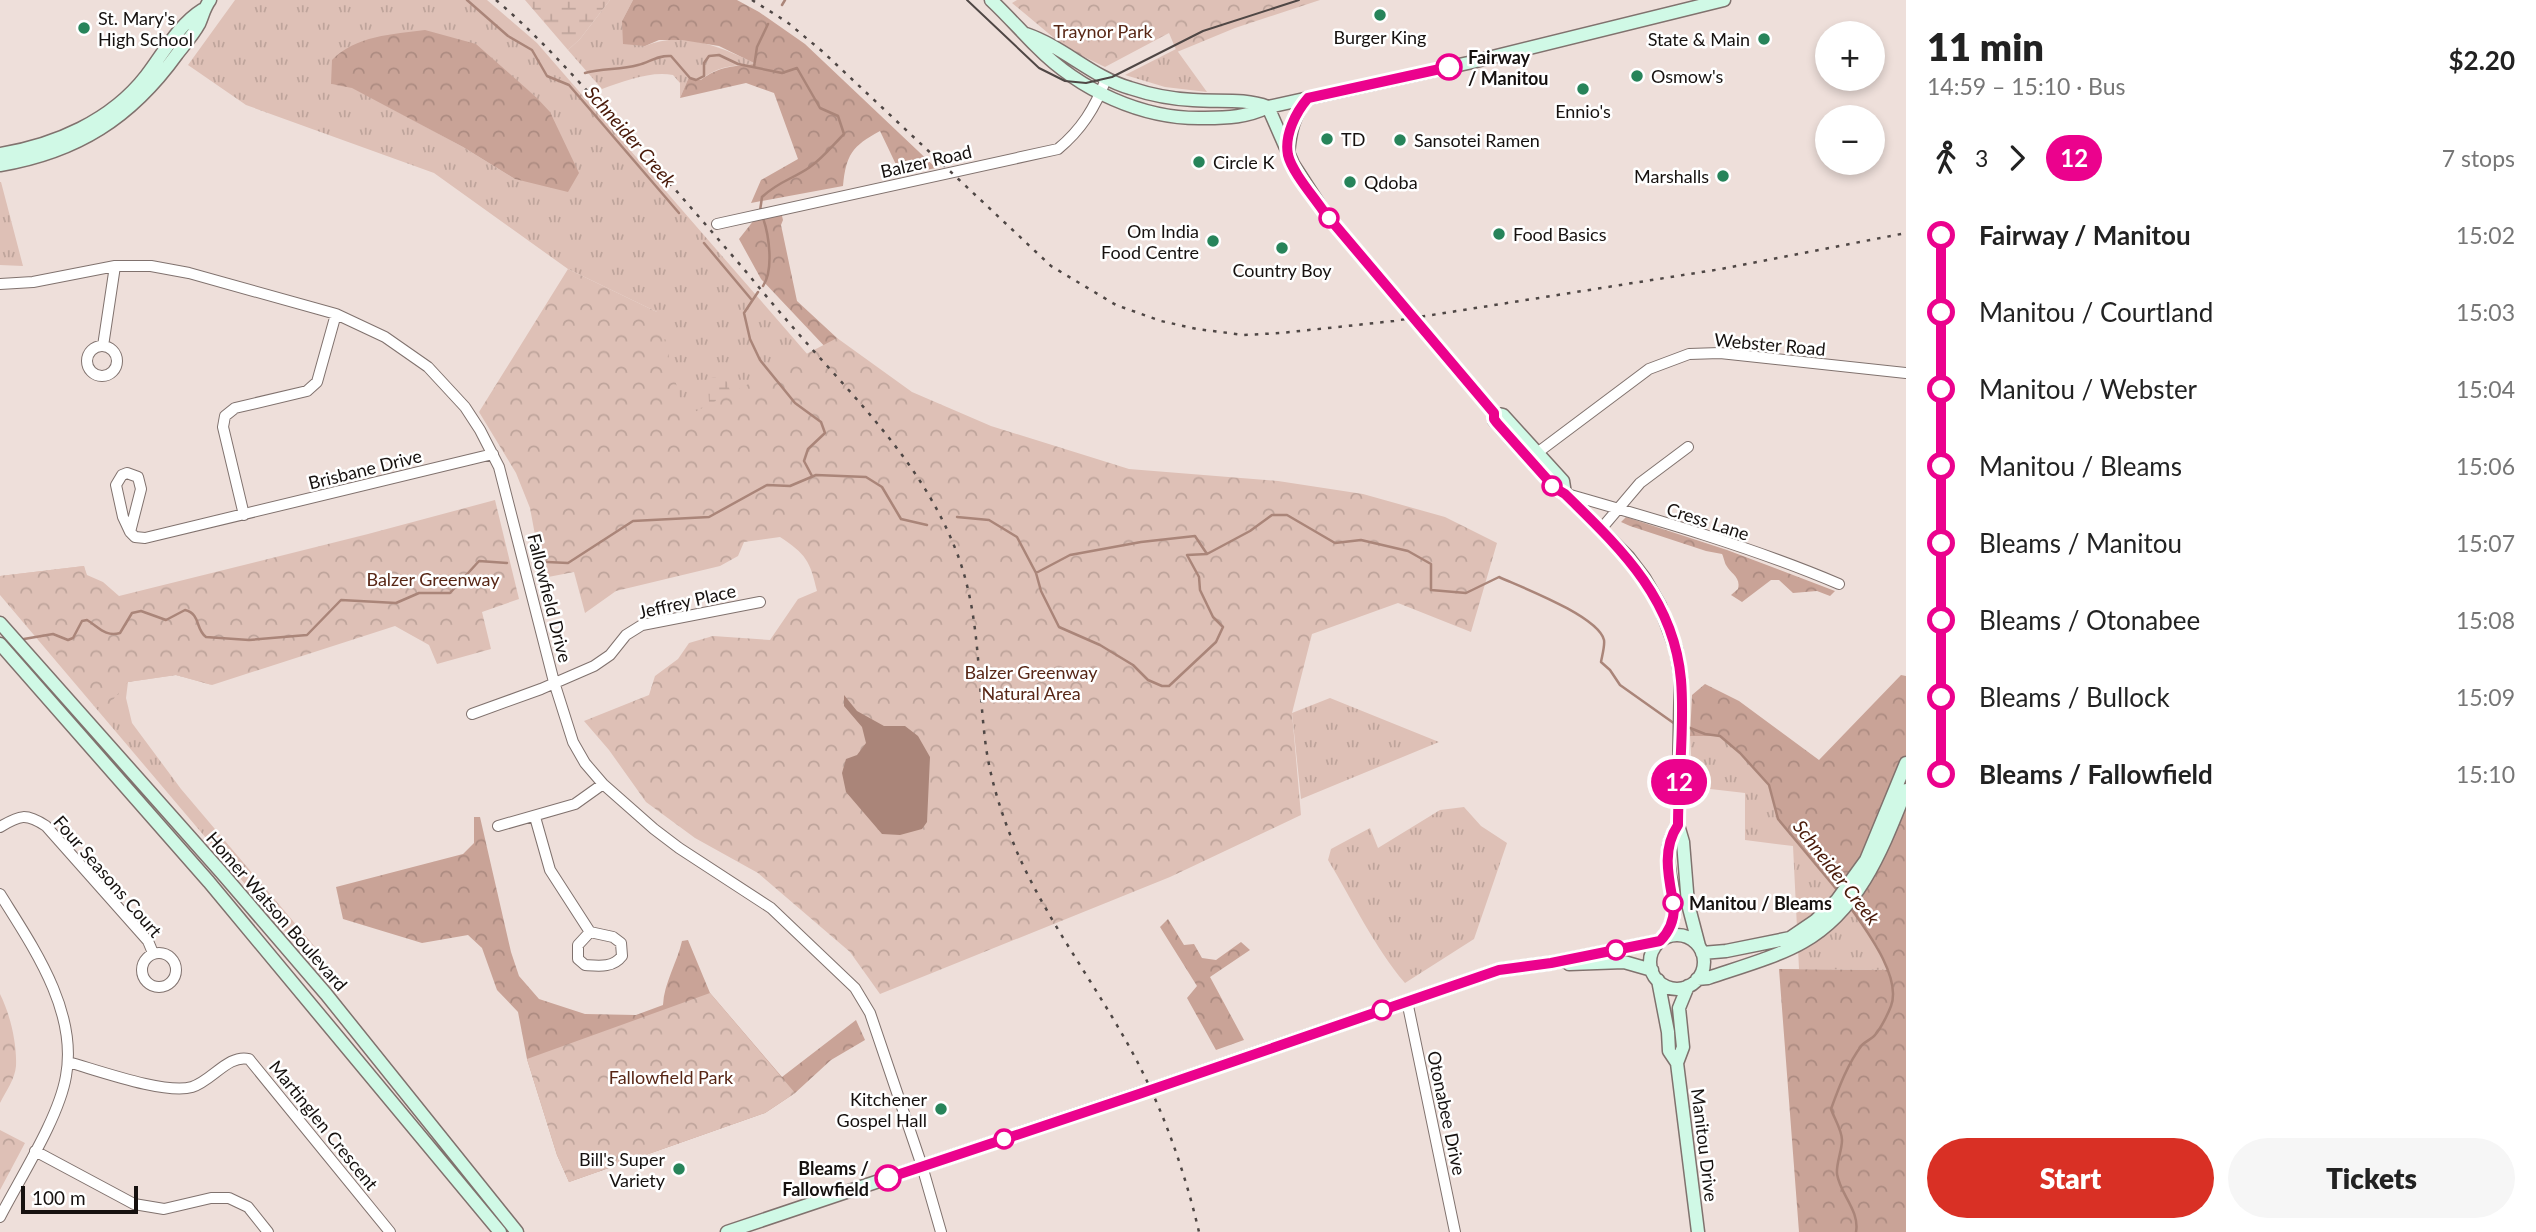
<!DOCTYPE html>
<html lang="en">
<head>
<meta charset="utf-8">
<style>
  body { margin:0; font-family:Lato,sans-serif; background:#f6f6f6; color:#222; height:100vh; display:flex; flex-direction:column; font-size:26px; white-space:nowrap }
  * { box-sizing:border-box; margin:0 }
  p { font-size:23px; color:#767676 }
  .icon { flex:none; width:38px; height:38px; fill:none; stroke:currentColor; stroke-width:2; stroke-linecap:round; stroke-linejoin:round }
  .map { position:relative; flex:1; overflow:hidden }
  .details { display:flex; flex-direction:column; background:#fff; width:630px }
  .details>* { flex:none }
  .badge { padding:0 14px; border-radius:23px; font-size:24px; line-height:46px }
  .tools { position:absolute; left:1815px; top:21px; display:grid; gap:14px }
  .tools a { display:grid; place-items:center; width:70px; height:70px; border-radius:50%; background:#fff; box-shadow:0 4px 10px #0003; font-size:35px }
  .scale { position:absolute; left:21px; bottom:18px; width:117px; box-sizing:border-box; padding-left:7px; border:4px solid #16110f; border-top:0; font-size:19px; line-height:24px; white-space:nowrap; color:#16110f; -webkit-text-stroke:5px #fff; paint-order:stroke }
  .map>.badge { position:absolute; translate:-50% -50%; box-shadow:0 0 0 4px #fff }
  .legs { display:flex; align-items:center; gap:10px; height:77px; padding:0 21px; font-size:23px }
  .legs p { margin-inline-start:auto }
  .headline { display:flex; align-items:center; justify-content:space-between; height:119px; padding:0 21px }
  h1 { font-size:38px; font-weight:800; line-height:52px }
  .button { display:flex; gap:14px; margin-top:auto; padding:14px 21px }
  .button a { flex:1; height:80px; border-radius:42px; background:#d93025; color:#fff; font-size:28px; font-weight:800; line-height:80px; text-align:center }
  .button a+a { background:#f6f6f6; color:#222 }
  ul { padding:0 21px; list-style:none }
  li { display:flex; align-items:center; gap:24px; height:77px; font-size:26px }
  li i { display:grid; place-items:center; width:10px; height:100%; margin:0 9px; background:currentColor }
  li i::after { content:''; width:18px; height:18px; margin:-9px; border:5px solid; border-radius:50%; background:#fff }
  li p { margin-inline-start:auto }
  li:first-child i { background:linear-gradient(#0000 50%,currentColor 0) }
  li:last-child i { background:linear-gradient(currentColor 50%,#0000 0) }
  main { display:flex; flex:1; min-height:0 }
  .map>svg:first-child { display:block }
  .grass { fill:url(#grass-tufts); fill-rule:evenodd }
  .forest { fill:url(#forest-crowns) }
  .wetland { fill:url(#wetland-marsh) }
  .park { fill:url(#park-crowns) }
  .water { fill:#aa8579 }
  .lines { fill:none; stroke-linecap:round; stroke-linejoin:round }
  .stream { stroke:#aa8579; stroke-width:2.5 }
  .street-casing { stroke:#80726e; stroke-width:12 }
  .secondary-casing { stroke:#80726e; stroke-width:15 }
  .street { stroke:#fff; stroke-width:10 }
  .secondary { stroke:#d0f9e6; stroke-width:12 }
  .tram { stroke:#4f4745; stroke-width:2 }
  .rail { stroke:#4f4745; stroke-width:2.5; stroke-dasharray:3.5 7; stroke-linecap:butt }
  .line-1-casing { stroke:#fff; stroke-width:16 }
  .line-1 { stroke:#eb028d; stroke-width:10 }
  .poi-dot { fill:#27845a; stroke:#fff; stroke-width:2.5 }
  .stop-1-dot { fill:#fff; stroke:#eb028d; stroke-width:3.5 }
  .labels { text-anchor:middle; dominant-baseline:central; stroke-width:5; stroke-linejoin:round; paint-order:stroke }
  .poi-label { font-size:18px; fill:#16110f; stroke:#fff; text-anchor:start }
  .park-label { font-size:18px; fill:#582716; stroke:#fff }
  .stop-label { font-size:18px; font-weight:bold; fill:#16110f; stroke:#fff; text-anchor:start }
  .street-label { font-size:18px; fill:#16110f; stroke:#fff }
  .water-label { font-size:19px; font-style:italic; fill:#491908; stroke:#fff }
</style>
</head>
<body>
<main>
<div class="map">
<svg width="1906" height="1232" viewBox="0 0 1906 1232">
  <defs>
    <pattern id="grass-tufts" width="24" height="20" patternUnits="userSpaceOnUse" patternTransform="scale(1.75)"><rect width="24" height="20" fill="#dec0b6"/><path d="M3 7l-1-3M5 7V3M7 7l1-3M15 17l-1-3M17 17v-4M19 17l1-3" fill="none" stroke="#bea49b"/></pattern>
    <pattern id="forest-crowns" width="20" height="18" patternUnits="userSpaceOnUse" patternTransform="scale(1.75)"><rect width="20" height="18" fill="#c9a397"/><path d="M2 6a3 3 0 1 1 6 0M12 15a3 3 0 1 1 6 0" fill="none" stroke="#ac8b81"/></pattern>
    <pattern id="wetland-marsh" width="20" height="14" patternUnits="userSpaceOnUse" patternTransform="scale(1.75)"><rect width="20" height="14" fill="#dec0b6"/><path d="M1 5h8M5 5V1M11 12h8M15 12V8" fill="none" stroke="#bea49b"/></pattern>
    <pattern id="park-crowns" width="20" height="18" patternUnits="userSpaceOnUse" patternTransform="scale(1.75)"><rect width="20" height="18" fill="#dec0b6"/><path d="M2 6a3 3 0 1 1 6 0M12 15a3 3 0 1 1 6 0" fill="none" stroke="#bea49b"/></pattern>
  </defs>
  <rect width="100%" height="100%" fill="#eedfda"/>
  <path class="grass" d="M235 0H487L537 43 835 386 908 549 560 492 657 312 568 269 434 173 246 105 188 65ZM512 77 536 97 515 179 463 147 352 87 331 84Z
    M610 0H633L622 21 645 46C683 30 724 48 758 65 737 64 717 66 701 80L689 77 680 98V83L673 75C650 71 625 81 602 89L568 50 580 39Z
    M1176 49 1207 92 1165 87 1125 75Z
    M0 182H1L23 266 0 265Z
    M84 566 86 575 172 666 212 685 176 675 128 682 126 698 132 723 181 789 321 954 311 962 0 595V576Z
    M1330 698 1439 742 1301 799 1292 713Z
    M1690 736H1720L1740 753 1769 785 1778 819 1833 883 1878 947 1887 970 1799 969 1793 846 1745 840V793L1693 787Z
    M1464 807 1481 826 1507 843 1474 939 1405 983C1374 947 1353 901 1328 860L1331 849 1370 828 1378 848 1440 810Z"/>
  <path class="forest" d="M633 0H737L759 12 805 44 936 168 901 175 880 131C852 146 846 155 843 186L751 203 761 180 798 159 774 93 746 83 680 98 689 77 701 80C718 66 736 66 756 64L719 46 682 40H659L645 46 623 44 622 21Z
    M425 30 476 44 536 97 550 112 579 173 568 192 515 179 463 147 352 88 331 84 332 60C355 36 393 34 425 30Z
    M781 212 783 220 781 225 797 301 837 338 844 350 829 351 761 279 739 239 754 220Z
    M1626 517 1727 550 1835 591 1830 596 1817 591 1793 593 1779 580H1771L1742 602 1731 595 1738 589C1741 577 1731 574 1726 565 1725 564 1723 555 1722 554L1706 551 1630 526 1621 522Z
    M1901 675 1906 676V1232H1799L1779 969 1887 970 1878 947 1833 883 1778 819 1769 785 1740 753 1720 736H1690L1692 695 1705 684 1739 701 1819 760Z
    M474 817H480L511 952 519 976 539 999 585 1014 636 1015 663 1005C664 983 677 963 682 941L688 940 710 993 782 1077 856 1020 865 1040 831 1060 795 1093 765 1113 569 1182 557 1155 527 1059 518 1012 497 990 482 948 468 935 422 943 343 919 336 887 463 854 474 843Z
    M1168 919 1184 945 1194 944 1202 958 1216 960 1241 942 1250 950 1210 977 1244 1040 1216 1050 1187 998 1197 986 1160 927Z"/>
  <path class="wetland" d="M525 0H610L580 39 568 50Z
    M713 377H725L739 415 710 425 708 380Z"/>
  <path class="park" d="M1017 0H1320L1235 28 1177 52 1169 33 1105 67 1066 48 1012 3Z
    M568 269 657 312 685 417 837 338 912 392 991 426 1129 469 1278 481 1363 494 1445 517 1497 543 1471 632 1398 603 1312 634 1292 713 1301 815 1170 877 880 994 850 952 758 873 695 838 646 802 609 750 584 721 649 695 655 676 678 659 689 643 713 636 770 640 798 599 817 591C810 561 806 554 780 537L744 542 738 556 720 566 616 591 585 613 574 572 543 578 530 508 516 473 479 412Z
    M495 500 519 599 482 612 491 649 437 664 429 645 395 626 212 685 176 675 128 682 106 708 0 594V576L84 566 87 575 103 582 119 596 368 534Z
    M710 993 795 1093 765 1113 569 1182 557 1155 527 1059Z
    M0 994C10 1014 17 1043 16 1066 15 1079 6 1091 0 1103Z
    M0 1130 25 1143 0 1190Z"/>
  <path class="water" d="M844 695 857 711 884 726H905L918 736 930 757 927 822 922 829 900 835 882 834 846 792 842 773 846 759 857 755 866 743 862 727 844 706Z"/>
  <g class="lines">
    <path class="stream" d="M467 0 508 36 532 50 547 76 569 85 679 213
      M782 5 785 0
      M754 67 757 47 768 24
      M585 73C603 68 620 70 638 65 650 62 657 55 671 56L690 78 696 80 704 76V63L709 56 719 55 738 64 782 73 797 68 820 108 838 116 844 134C833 145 823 158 810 167 793 179 779 181 762 197L760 211
      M763 218C769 235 774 270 763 286
      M704 243 751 299
      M758 292 744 313 750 339 760 360 795 403 821 422 825 433 808 449 804 461 812 476
      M957 517 989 520 1017 537 1036 573 1041 591 1059 627 1100 645 1133 665 1148 680 1162 686H1169L1216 642 1223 627 1213 617 1200 590 1199 577 1187 555 1207 554 1250 531 1272 515H1287L1335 543 1361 540 1408 551 1431 564V590L1466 593 1499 577C1521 587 1598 616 1604 640 1605 646 1602 656 1601 662L1610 670 1620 685 1675 724
      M547 562 568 563 633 521 709 517 767 485 790 486 816 475 866 477 882 487 901 519 927 525
      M1036 573 1070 555 1141 542 1195 536 1207 554
      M24 639 53 634 68 640 73 638 82 621 87 620C99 627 105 637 120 633L132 613 141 611 166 620 185 610C201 614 195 629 206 637L249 640 307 635 341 600 396 603 419 593H450L479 561 507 563
      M1685 726 1705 734 1720 736 1740 753 1769 785 1778 819 1838 891
      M1850 907C1866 930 1902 977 1891 1006 1888 1014 1881 1028 1875 1035 1872 1039 1866 1041 1862 1045 1848 1063 1839 1087 1831 1109 1834 1118 1842 1130 1842 1140 1842 1151 1836 1163 1837 1174 1840 1194 1860 1211 1856 1232"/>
    <g class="street-casing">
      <path id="street" d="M717 224 1058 149C1081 130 1095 108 1106 79
        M0 284 33 282 115 266H151L189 273 336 314 385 337 428 367 465 407 480 430 499 467 554 682 573 742 585 763 603 784 654 829 679 848 771 908 855 988 870 1013 922 1166 941 1232
        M103 346 115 266
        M87 361a15 15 0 1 1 30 0a15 15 0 1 1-30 0Z
        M1537 453 1649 369 1689 354 1720 353 1906 373
        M127 473 138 477 141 489 130 532 123 517 116 485 122 475Z
        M1567 494C1658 520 1752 547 1839 584
        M244 515 223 427 225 416 235 408 307 391 317 382 336 314
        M1601 529 1640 483 1688 447
        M130 532 135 537 145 538 493 454
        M472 714 541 689 594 666 610 655 626 635 642 625 760 602
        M535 817 550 870 590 932 613 937 621 943 622 956C613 968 599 966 585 965L578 959V945L590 932
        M498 826 575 804 603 784
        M0 827C20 815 26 813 46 826L148 941 153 953
        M0 894C33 947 78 1011 66 1076 59 1118 20 1178 0 1217
        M142 970a17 17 0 1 1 34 0a17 17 0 1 1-34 0Z
        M1407 1001 1455 1232
        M68 1062C97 1070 166 1095 192 1087 212 1081 228 1054 249 1059L390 1232
        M35 1151 134 1204 164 1209 211 1198H229L248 1207 268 1232"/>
    </g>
    <g class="secondary-casing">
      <path id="secondary" d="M991 0C1007 15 1021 31 1036 46 1079 90 1143 120 1205 118 1228 118 1247 117 1268 107L1468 63 1724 0
        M1026 34C1064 47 1092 77 1130 88 1151 95 1172 99 1193 100 1219 102 1244 98 1268 107
        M1268 107 1293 164 1324 212 1494 413 1503 415 1563 481 1565 494
        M0 154C55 145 111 121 146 76 163 54 178 25 202 10
        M1288 154C1290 132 1293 115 1308 98
        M0 165C77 152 131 118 177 54 184 45 193 35 199 24 203 15 204 8 210 0
        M1494 413V420L1555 488 1565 494 1628 557 1644 578 1660 606 1676 649 1681 679 1678 825 1683 842 1688 904 1699 946
        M0 623 221 872 326 994 517 1232
        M0 644 209 882 500 1232
        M1650 962a27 27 0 1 1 54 0a27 27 0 1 1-54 0Z
        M1663 939C1668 931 1673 923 1674 913 1676 880 1657 856 1678 825
        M1702 953 1726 951 1790 938 1815 921 1837 900 1866 860 1906 763
        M1569 964 1624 962 1652 970
        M1697 979 1708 978C1737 968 1777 957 1803 942 1860 910 1883 847 1906 790
        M1658 980 1668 1032 1669 1051 1677 1063 1698 1232
        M1677 1063 1683 1047 1679 1008 1688 986
        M727 1232 1150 1090 1499 970 1551 963 1660 941"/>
    </g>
    <use href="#street" class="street"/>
    <use href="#secondary" class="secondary"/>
    <path class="tram" d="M967 0 1039 68 1065 81 1086 83 1112 77 1203 31 1299 0"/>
    <path class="rail" d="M496 0C537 35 572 74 608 114 656 167 702 220 748 274 774 306 801 337 829 368 880 425 929 480 957 553 981 616 977 681 986 747 991 783 1003 818 1017 852 1050 927 1103 994 1140 1067 1166 1118 1186 1176 1199 1232
      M752 0 787 22 823 52 1051 266 1116 305 1161 321 1197 329 1244 335 1281 333 1394 321 1721 269 1906 233"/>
  </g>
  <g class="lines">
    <g class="line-1-casing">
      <path id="line-1" d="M888 1178 1136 1095 1499 970 1551 963 1660 941C1669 932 1674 920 1674 907 1669 879 1661 850 1678 825 1678 777 1685 728 1681 680 1674 598 1620 548 1565 494L1555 488 1497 423 1494 419V413L1324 212C1314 197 1292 172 1288 155 1284 135 1296 112 1308 98L1449 67"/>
    </g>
    <use href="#line-1" class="line-1"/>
  </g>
  <g class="poi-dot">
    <circle cx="1380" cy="15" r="7"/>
    <circle cx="84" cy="28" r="7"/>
    <circle cx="1764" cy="39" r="7"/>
    <circle cx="1637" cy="76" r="7"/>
    <circle cx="1583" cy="89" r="7"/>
    <circle cx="1327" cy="139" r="7"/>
    <circle cx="1400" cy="140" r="7"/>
    <circle cx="1199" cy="162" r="7"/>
    <circle cx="1723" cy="176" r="7"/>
    <circle cx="1350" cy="182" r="7"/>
    <circle cx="1499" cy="234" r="7"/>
    <circle cx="1213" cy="241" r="7"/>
    <circle cx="1282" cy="248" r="7"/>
    <circle cx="941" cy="1109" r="7"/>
    <circle cx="679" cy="1169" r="7"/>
  </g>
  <g class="stop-1-dot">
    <circle cx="1449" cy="67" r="12"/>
    <circle cx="1329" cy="218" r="9"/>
    <circle cx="1552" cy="486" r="9"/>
    <circle cx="1673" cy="903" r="9"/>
    <circle cx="1616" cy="950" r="9"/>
    <circle cx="1382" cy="1010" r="9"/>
    <circle cx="1004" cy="1139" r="9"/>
    <circle cx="888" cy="1178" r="12"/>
  </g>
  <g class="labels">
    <g class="poi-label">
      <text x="98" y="18">St. Mary's<tspan x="98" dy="21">High School</tspan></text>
      <text x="1380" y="37" text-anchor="middle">Burger King</text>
      <text x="1750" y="39" text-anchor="end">State &amp; Main</text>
      <text x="1651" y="76">Osmow's</text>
      <text x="1583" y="111" text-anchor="middle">Ennio's</text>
      <text x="1341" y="139">TD</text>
      <text x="1414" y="140">Sansotei Ramen</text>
      <text x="1213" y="162">Circle K</text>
      <text x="1709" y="176" text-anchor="end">Marshalls</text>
      <text x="1364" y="182">Qdoba</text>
      <text x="1199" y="231" text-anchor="end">Om India<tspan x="1199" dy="21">Food Centre</tspan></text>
      <text x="1513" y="234">Food Basics</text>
      <text x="1282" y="270" text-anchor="middle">Country Boy</text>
      <text x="927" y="1099" text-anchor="end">Kitchener<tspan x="927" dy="21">Gospel Hall</tspan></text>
      <text x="665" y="1159" text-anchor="end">Bill's Super<tspan x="665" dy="21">Variety</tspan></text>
    </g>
    <g class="park-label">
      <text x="1103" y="31">Traynor Park</text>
      <text x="433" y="579">Balzer Greenway</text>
      <text x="1031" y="672">Balzer Greenway<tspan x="1031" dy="21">Natural Area</tspan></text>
      <text x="671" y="1077">Fallowfield Park</text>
    </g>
    <g class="stop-label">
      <text x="1468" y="57">Fairway<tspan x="1468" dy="21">/ Manitou</tspan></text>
      <text x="1689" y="903">Manitou / Bleams</text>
      <text x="869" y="1168" text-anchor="end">Bleams /<tspan x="869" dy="21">Fallowfield</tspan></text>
    </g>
    <g class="street-label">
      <text transform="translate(926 161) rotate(-13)">Balzer Road</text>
      <text transform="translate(1770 344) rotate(5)">Webster Road</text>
      <text transform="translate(365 469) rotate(-14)">Brisbane Drive</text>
      <text transform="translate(1708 521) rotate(18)">Cress Lane</text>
      <text transform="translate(550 598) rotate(76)">Fallowfield Drive</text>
      <text transform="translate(687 601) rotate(-13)">Jeffrey Place</text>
      <text transform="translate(108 876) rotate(49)">Four Seasons Court</text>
      <text transform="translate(277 911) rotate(49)">Homer Watson Boulevard</text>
      <text transform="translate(1447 1113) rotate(78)">Otonabee Drive</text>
      <text transform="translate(324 1125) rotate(51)">Martinglen Crescent</text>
      <text transform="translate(1705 1145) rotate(83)">Manitou Drive</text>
    </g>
    <g class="water-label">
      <text transform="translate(631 136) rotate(49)">Schneider Creek</text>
      <text transform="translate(1837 872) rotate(52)">Schneider Creek</text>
    </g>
  </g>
</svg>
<div class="tools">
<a>+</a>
<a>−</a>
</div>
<div class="scale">100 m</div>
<b class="badge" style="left:1679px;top:782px;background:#eb028d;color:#fff">12</b>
</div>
<section class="details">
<div class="headline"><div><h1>11 min</h1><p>14:59 – 15:10 · Bus</p></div><b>$2.20</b></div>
<div class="legs"><svg class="icon" aria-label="walk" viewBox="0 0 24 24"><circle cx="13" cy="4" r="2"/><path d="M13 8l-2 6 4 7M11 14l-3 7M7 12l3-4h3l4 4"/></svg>3<svg class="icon" aria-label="forward" viewBox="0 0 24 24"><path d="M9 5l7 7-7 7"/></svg><b class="badge" style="background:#eb028d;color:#fff">12</b><p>7 stops</p></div>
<ul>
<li><i style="color:#eb028d"></i><b>Fairway / Manitou</b><p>15:02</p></li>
<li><i style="color:#eb028d"></i><span>Manitou / Courtland</span><p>15:03</p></li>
<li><i style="color:#eb028d"></i><span>Manitou / Webster</span><p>15:04</p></li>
<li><i style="color:#eb028d"></i><span>Manitou / Bleams</span><p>15:06</p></li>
<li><i style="color:#eb028d"></i><span>Bleams / Manitou</span><p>15:07</p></li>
<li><i style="color:#eb028d"></i><span>Bleams / Otonabee</span><p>15:08</p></li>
<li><i style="color:#eb028d"></i><span>Bleams / Bullock</span><p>15:09</p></li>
<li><i style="color:#eb028d"></i><b>Bleams / Fallowfield</b><p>15:10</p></li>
</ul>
<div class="button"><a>Start</a><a>Tickets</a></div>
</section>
</main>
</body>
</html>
